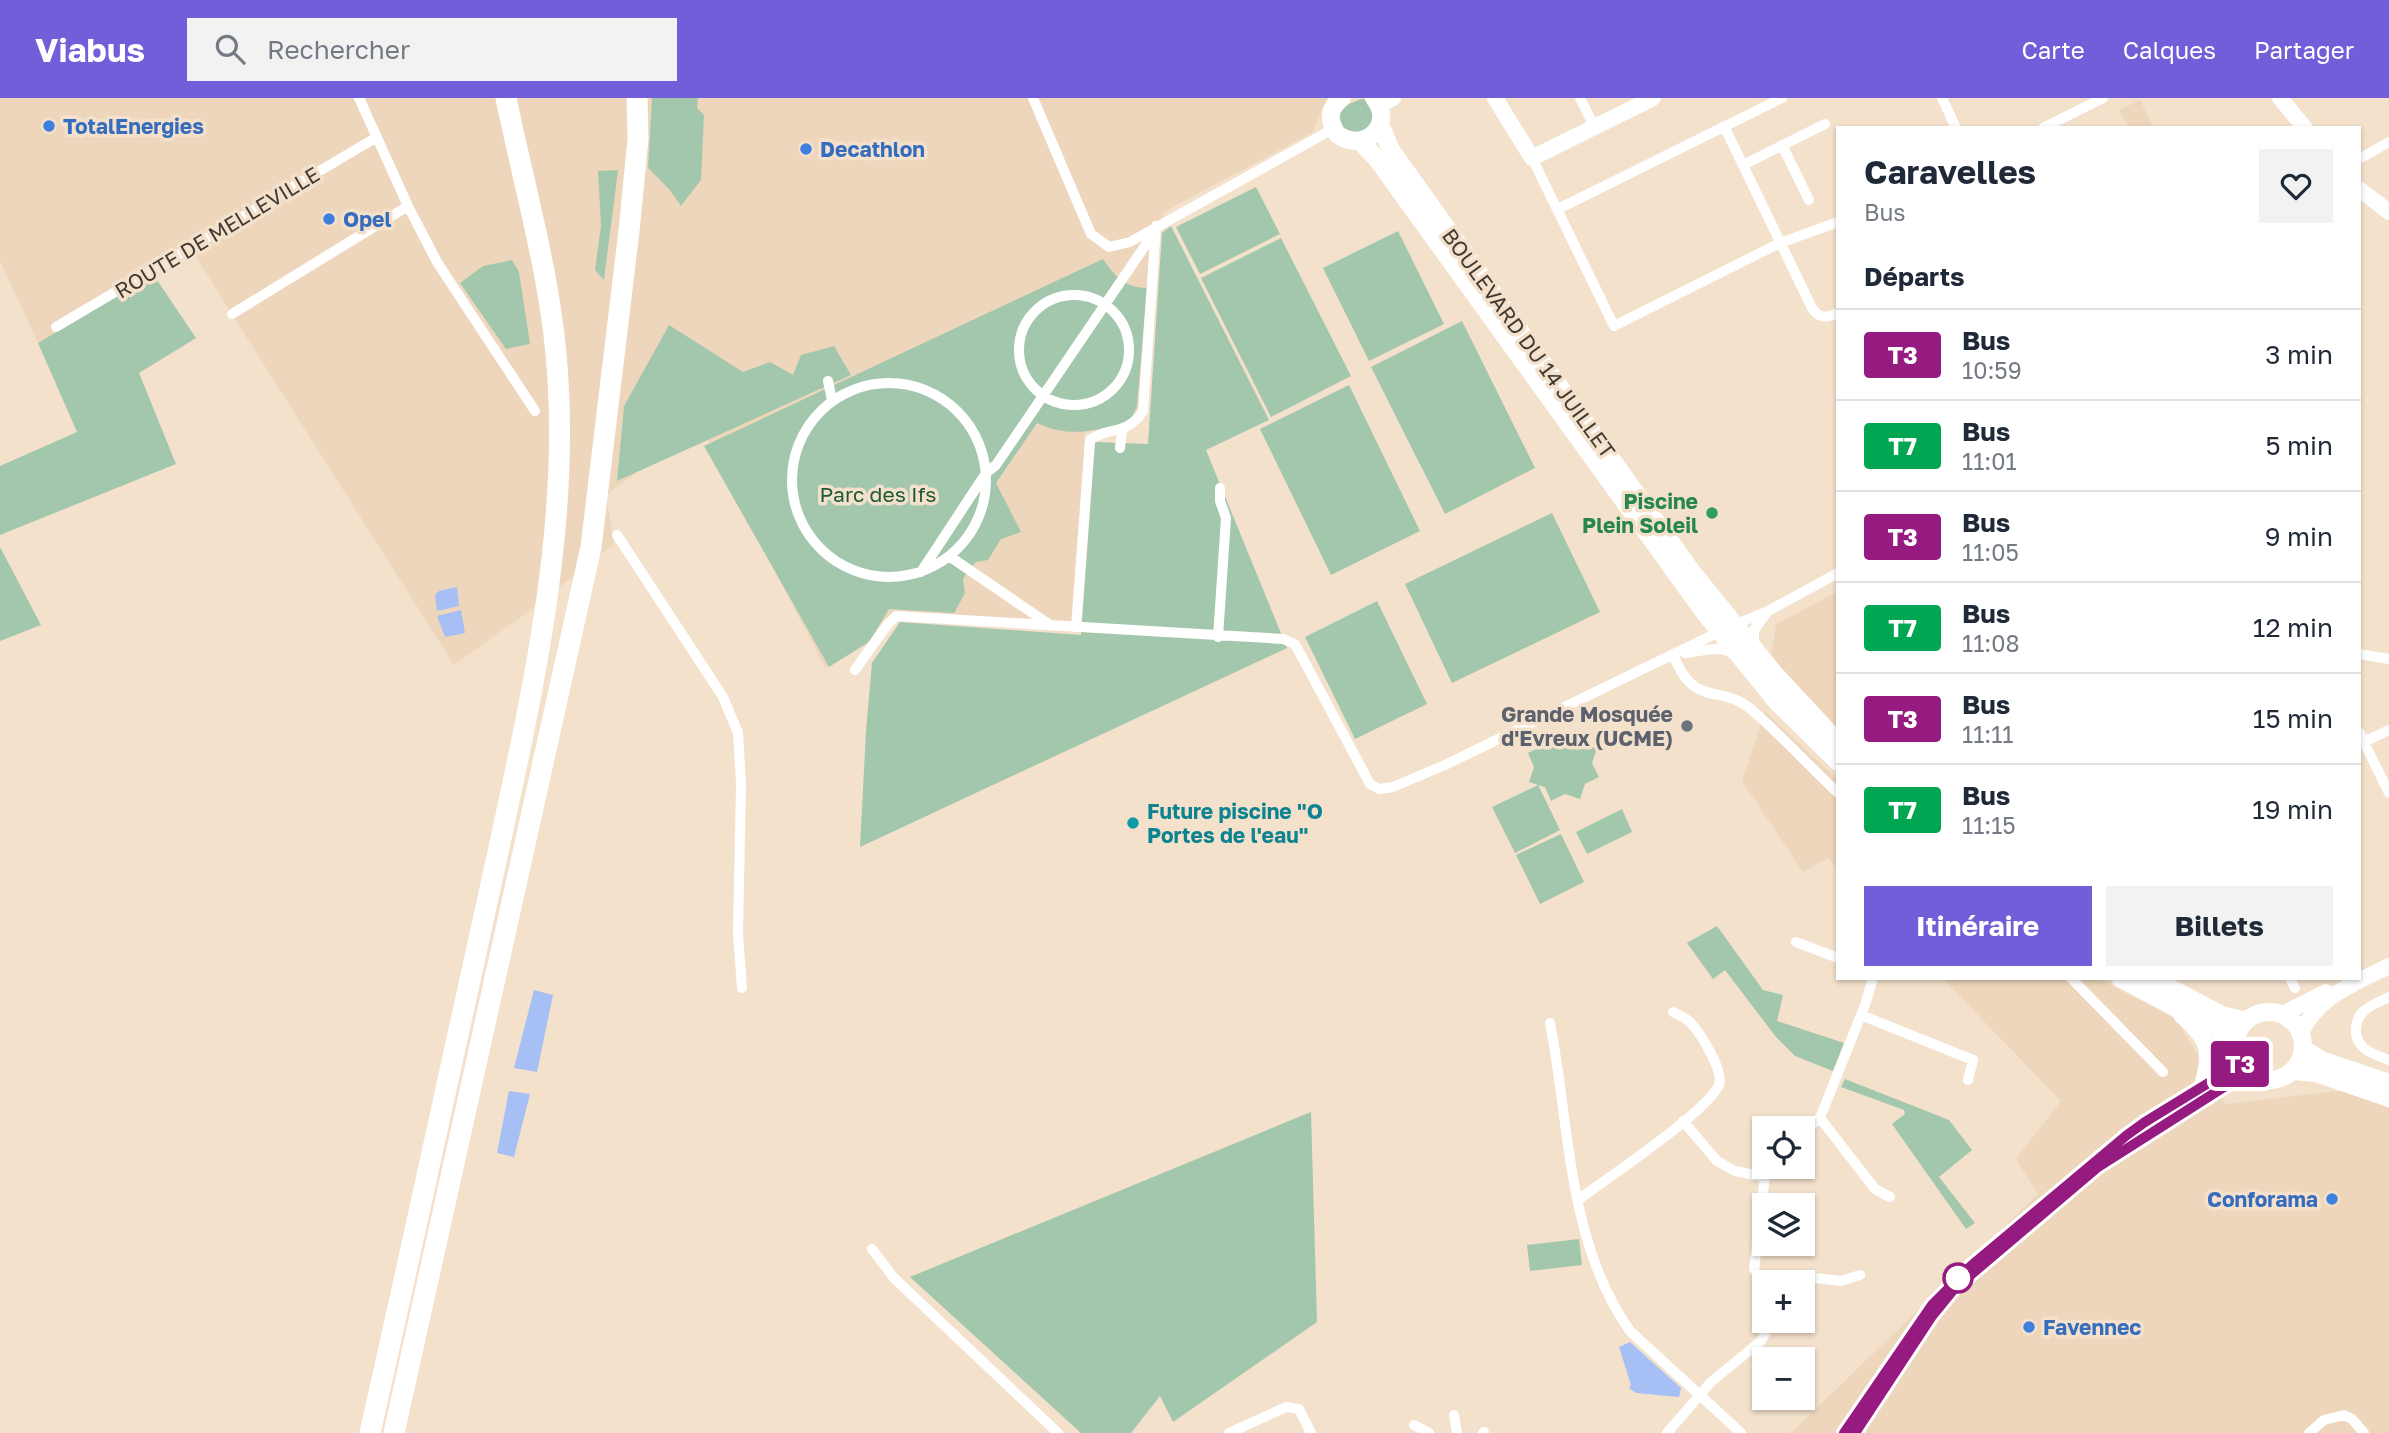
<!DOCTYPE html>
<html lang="fr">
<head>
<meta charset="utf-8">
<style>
  body { margin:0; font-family:"Golos Text",sans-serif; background:#f2f2f3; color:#1f2937; height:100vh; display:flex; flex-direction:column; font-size:26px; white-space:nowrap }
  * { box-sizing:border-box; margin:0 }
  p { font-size:23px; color:#747a83 }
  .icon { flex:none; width:38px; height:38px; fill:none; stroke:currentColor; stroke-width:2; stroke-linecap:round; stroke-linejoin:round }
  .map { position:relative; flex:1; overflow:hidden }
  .drawer { position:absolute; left:1836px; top:28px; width:525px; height:854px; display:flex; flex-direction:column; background:#fff; border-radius:0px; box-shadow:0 2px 5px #0004 }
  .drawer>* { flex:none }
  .badge { padding:0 14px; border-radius:5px; font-size:24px; line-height:46px }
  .fabs { position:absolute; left:1752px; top:1018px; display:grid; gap:14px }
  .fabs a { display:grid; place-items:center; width:63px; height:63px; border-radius:0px; background:#fff; box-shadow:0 2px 5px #0004; font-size:35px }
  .map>.badge { position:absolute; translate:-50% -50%; box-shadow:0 0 0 4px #fff }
  h2 { padding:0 28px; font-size:26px; line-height:63px }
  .round { display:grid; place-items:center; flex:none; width:74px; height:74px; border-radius:0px; background:#f2f2f3 }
  .summary { display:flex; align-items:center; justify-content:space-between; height:119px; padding:0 28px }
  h1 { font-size:33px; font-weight:700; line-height:52px }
  .button { display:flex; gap:14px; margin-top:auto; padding:14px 28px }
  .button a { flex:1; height:80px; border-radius:0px; background:#725ed8; color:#fff; font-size:28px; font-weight:700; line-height:80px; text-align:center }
  .button a+a { background:#f2f2f3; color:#1f2937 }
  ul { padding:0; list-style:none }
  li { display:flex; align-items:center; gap:21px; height:91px; padding:0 28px; border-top:2px solid #e0e1e3 }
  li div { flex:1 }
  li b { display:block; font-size:26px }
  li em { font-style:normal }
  li .badge { min-width:77px; font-weight:700; text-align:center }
  header { display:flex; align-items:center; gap:42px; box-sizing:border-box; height:98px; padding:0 35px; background:#725ed8; color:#fff }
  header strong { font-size:33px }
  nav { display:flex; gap:38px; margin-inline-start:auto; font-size:24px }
  .search { width:490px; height:63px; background:#f2f2f3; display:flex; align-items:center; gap:18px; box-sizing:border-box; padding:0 24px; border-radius:0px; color:#747a83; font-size:26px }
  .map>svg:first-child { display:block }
  .built { fill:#edd6bb }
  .green { fill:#a3c7ac }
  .water { fill:#a6bff5 }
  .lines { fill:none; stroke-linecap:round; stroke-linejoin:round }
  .street { stroke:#fff; stroke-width:10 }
  .secondary { stroke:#fff; stroke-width:16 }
  .primary { stroke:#fff; stroke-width:18 }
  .highway { stroke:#fff; stroke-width:21 }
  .line-casing { stroke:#fff; stroke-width:16 }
  .line { stroke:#951b81; stroke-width:10 }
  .shop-dot { fill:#3f7fe0; stroke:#f3e1cc; stroke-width:2.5 }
  .leisure-dot { fill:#2e9e5b; stroke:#f3e1cc; stroke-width:2.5 }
  .worship-dot { fill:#6b7280; stroke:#f3e1cc; stroke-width:2.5 }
  .culture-dot { fill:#0f9aa8; stroke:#f3e1cc; stroke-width:2.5 }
  .stop-dot { fill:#fff; stroke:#951b81; stroke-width:3.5 }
  .labels { text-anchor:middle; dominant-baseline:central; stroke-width:7; stroke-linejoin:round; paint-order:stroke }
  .shop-label { font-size:21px; font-weight:bold; fill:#366cbe; stroke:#f3e1cc; text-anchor:start }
  .street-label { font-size:21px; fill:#423a32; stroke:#f3e1cc }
  .park-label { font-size:21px; fill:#1e5a33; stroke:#f3e1cc }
  .leisure-label { font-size:21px; font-weight:bold; fill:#27864d; stroke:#f3e1cc; text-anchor:end }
  .worship-label { font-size:21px; font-weight:bold; fill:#5b616d; stroke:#f3e1cc; text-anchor:end }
  .culture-label { font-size:21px; font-weight:bold; fill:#0d838f; stroke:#f3e1cc; text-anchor:start }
</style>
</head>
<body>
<header>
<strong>Viabus</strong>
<div class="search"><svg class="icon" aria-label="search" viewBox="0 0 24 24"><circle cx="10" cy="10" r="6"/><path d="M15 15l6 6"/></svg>Rechercher</div>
<nav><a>Carte</a><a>Calques</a><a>Partager</a></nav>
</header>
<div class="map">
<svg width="2389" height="1335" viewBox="0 0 2389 1335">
  <rect width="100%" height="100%" fill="#f3e1cc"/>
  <path class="built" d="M0 0H1327L1313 34 1164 114 1152 142 1141 304 1133 321 1120 328 1085 334 1076 528 896 517 879 539 871 540 825 570 700 327 606 397 614 446 524 517 454 567 192 153 38 245 0 163Z
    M2140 2 2154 30H2130L2119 12Z
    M1837 494V633L1771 562 1776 526Z
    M1765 614 1837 681V770L1828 760 1803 774 1742 683Z
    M1942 880H2097L2177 922 2226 1006 2365 990 2389 995V1335H1791L2038 1096 2016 1061 2061 1003Z"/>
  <path class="green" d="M652 0H698L697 10 704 17 701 82 681 108 669 91 648 70Z
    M1361 1 1367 2 1378 18 1364 36 1341 32 1338 17 1344 8Z
    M618 72 604 182 595 172 601 128 598 73Z
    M1256 89 1280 136 1200 176 1176 129Z
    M1171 128 1269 322 1206 352 1287 550 860 749 866 633 872 565 900 524 1081 537 1095 344 1148 346 1162 135Z
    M1398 133 1444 226 1369 263 1323 170Z
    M1281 140 1351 278 1271 319 1201 180Z
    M1103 161C1115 178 1125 190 1147 190L1137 308 1130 324C1096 332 1071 341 1037 325L996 385 1021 434 1001 441 988 462 976 464 966 475 963 482 965 495 954 515 889 511 869 544 829 569 704 348Z
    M512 162 519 174 530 246 506 251 460 185 483 168Z
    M153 176 196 240 139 275 176 366 0 437V368L77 334 38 245Z
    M1462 223 1535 370 1445 416 1371 269Z
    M669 227 743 274 770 264 793 277 801 257 834 248 851 277 617 383 624 308Z
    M1349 287 1420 433 1331 477 1260 331Z
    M1552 415 1600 514 1452 585 1405 486Z
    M0 449 41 527 0 543Z
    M1377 503 1427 606 1355 641 1305 539Z
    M1576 632 1582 645 1597 650 1592 665 1599 679 1585 686 1580 701 1565 696 1551 703 1545 689 1538 687 1560 732 1515 755 1492 709 1538 687 1529 684 1534 669 1528 655 1542 648 1547 634 1562 638Z
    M1622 711 1632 734 1587 756 1576 734Z
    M1561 736 1584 784 1540 806 1516 757Z
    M1717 828 1763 892 1783 897 1777 923 1844 945 1833 973 1795 958 1776 939 1725 872 1713 881 1687 845Z
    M1845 981 1949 1022 1972 1052 1939 1079 1975 1125 1966 1131 1892 1026 1905 1016 1904 1012 1841 989Z
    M1311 1014 1317 1224 1173 1324 1160 1298 1131 1335H1081L910 1179Z
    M1579 1141 1582 1167 1530 1173 1527 1147Z"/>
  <path class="water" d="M457 489 459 508 437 513 435 497 439 493Z
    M461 512 465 535 445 539 437 518Z
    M534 892 553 897 537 974 514 970Z
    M509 993 530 996 514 1059 497 1055Z
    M1630 1244 1681 1290 1679 1299 1636 1295 1629 1290 1631 1287 1619 1249Z"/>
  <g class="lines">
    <path class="street" d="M1033 0 1091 136 1109 149 1130 144 1333 31
      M1580 0 1594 28
      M1942 0 1956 30
      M1724 28 1812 210C1819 221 1827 220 1838 215
      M2043 30 2103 0
      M1782 47 1809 102
      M1532 60 1614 228 1780 145 1838 124
      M2359 61 2389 44
      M1743 67 1825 26
      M408 108 437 164 535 313
      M1558 111 1782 0
      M1019 252a55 55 0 1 1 110 0a55 55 0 1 1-110 0Z
      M232 216 408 108 359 0
      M56 229 377 39
      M828 283 832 302
      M792 382a97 97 0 1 1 194 0a97 97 0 1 1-194 0Z
      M1120 350 1122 332
      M617 437 723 599 738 635 741 685 738 836 742 890
      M949 458 1050 527
      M921 474 986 375 996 367 1155 133
      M1734 527 1768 513 1838 475
      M1076 529 1090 342C1109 328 1127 338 1143 313L1156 128
      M1218 539 1226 420 1220 403V390
      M1754 551V532L1768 513
      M1685 555C1703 554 1717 546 1734 556
      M1673 556C1694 612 1721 585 1752 612 1782 638 1809 668 1838 695
      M2359 556 2389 561
      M855 572 887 527 896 518 1283 541 1295 546 1370 686 1379 691 1393 689 1445 667 1719 534
      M2359 634 2389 695
      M2359 646 2389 632
      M1796 844 1838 860
      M2071 880 2163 974
      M2290 880 2295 890
      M2389 899C2381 903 2370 907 2364 913 2359 917 2357 923 2356 929 2354 950 2372 956 2389 962
      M1861 917 1973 962 1968 982
      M1550 925C1570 1027 1567 1144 1630 1233L1741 1335
      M1820 1020 1875 1091 1890 1099
      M1683 1023 1717 1063 1735 1073 1764 1079
      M1802 1034 1820 1020 1865 907 1873 880
      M1766 1069 1754 1172 1767 1185
      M1578 1102C1606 1081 1707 1014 1719 987 1724 973 1701 936 1691 925 1687 920 1678 917 1673 914
      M872 1151 894 1180 1058 1335
      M1767 1184 1789 1177 1841 1183 1860 1177
      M1454 1317 1457 1335
      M1414 1327 1429 1335
      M1229 1335 1286 1309 1299 1311 1311 1335
      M1483 1335 1484 1334
      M1667 1335 1711 1284 1761 1243 1772 1223
      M2309 1335 2324 1322 2344 1317 2352 1321 2364 1335"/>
    <path class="secondary" d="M1495 0 1532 60 1653 0
      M2280 0 2305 30
      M1379 7 1393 0
      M2359 91 2389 114
      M2283 916 2326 894
      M2181 917C2209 942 2212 952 2202 988
      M2301 935C2318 898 2355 885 2389 868
      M2124 1052 2235 981 2251 977
      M1844 1335 1932 1207 1962 1177 2145 1024 2228 973 2236 959"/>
    <path class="primary" d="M1342 0C1328 11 1328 22 1337 36 1363 56 1396 27 1374 0
      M1380 26 1391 52 1692 474 1773 574 1838 644
      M1360 43 1377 61 1704 514 1777 604 1838 664
      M2120 880 2236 942
      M2151 880 2222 917 2246 923
      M2235 948a34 34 0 1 1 68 0a34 34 0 1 1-68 0Z
      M2303 950 2321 962 2389 985
      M2293 973 2316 975 2389 1000"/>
    <path class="highway" d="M370 1335C412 1146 455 957 495 768 529 610 568 445 558 282 553 186 525 93 506 0
      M394 1335 591 449 629 133 638 41 637 0"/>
  </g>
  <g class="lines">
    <g class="line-casing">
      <path id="line" d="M1844 1335 1932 1207 1972 1167 2127 1037 2145 1024 2228 973 2236 959 2251 977 2235 982 2098 1069 1954 1191 1932 1218 1855 1335"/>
    </g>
    <use href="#line" class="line"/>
  </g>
  <g class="shop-dot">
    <circle cx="49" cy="28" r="7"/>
    <circle cx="806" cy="51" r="7"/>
    <circle cx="329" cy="121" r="7"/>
    <circle cx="2332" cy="1101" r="7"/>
    <circle cx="2029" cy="1229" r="7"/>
  </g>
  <circle class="leisure-dot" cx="1712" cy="415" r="7"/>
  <circle class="worship-dot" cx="1687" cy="628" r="7"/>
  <circle class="culture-dot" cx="1133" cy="725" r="7"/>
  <circle class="stop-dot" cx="1958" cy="1180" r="14"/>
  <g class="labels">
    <g class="shop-label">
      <text x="63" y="28">TotalEnergies</text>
      <text x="820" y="51">Decathlon</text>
      <text x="343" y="121">Opel</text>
      <text x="2318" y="1101" text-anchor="end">Conforama</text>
      <text x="2043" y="1229">Favennec</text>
    </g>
    <g class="street-label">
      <text transform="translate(217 134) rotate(-31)">ROUTE DE MELLEVILLE</text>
      <text transform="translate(1529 245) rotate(54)">BOULEVARD DU 14 JUILLET</text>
    </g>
    <g class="park-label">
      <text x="878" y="396">Parc des Ifs</text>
    </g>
    <g class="leisure-label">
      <text x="1698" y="403">Piscine<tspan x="1698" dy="24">Plein Soleil</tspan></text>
    </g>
    <g class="worship-label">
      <text x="1673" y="616">Grande Mosquée<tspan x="1673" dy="24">d'Evreux (UCME)</tspan></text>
    </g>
    <g class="culture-label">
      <text x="1147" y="713">Future piscine "O<tspan x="1147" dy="24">Portes de l'eau"</tspan></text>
    </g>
  </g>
</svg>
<div class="fabs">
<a><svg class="icon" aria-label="locate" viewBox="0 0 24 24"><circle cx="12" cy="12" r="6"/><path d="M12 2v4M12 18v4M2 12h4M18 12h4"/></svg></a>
<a><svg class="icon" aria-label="layers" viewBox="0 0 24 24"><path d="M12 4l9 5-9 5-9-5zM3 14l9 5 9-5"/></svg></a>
<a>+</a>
<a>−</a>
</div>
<b class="badge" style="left:2240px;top:966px;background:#951b81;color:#fff">T3</b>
<section class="drawer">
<div class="summary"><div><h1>Caravelles</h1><p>Bus</p></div><a class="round"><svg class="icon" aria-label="heart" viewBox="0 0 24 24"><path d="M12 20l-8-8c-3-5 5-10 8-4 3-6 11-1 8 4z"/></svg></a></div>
<h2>Départs</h2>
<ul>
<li><span class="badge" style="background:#951b81;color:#fff">T3</span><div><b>Bus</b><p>10:59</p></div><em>3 min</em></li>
<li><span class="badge" style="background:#00a651;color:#fff">T7</span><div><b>Bus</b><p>11:01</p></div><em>5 min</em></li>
<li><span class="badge" style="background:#951b81;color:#fff">T3</span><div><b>Bus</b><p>11:05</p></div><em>9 min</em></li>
<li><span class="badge" style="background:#00a651;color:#fff">T7</span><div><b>Bus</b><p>11:08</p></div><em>12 min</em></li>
<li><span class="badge" style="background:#951b81;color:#fff">T3</span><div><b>Bus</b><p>11:11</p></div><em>15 min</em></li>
<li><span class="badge" style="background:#00a651;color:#fff">T7</span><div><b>Bus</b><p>11:15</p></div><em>19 min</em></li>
</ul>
<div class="button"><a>Itinéraire</a><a>Billets</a></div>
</section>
</div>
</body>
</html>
